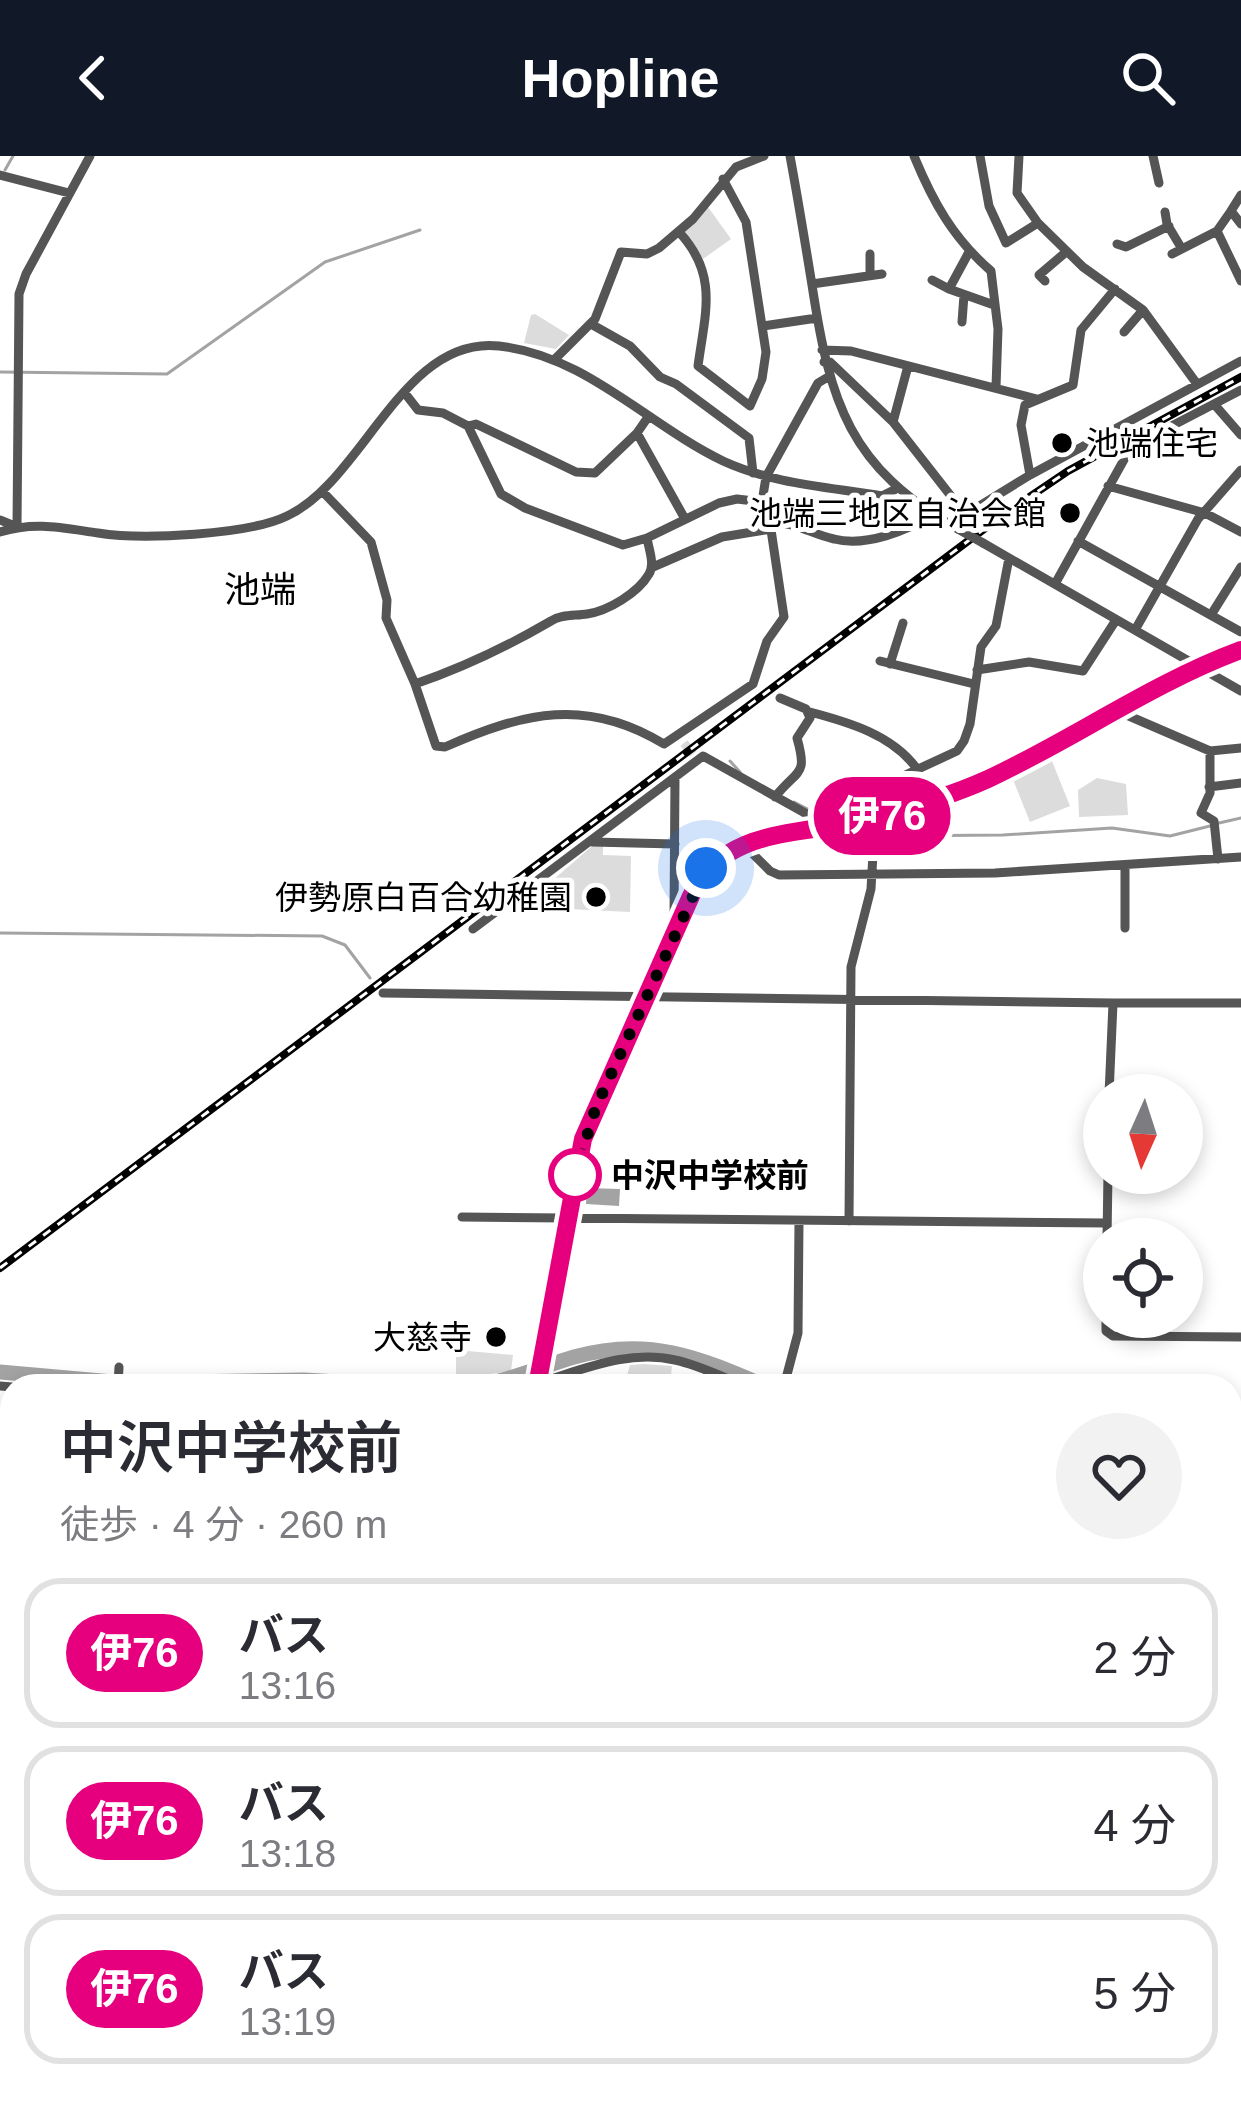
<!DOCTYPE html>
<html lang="ja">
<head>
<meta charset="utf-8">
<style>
  body { margin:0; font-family:Helvetica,"Noto Sans JP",sans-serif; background:#f2f2f3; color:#2b2b33; height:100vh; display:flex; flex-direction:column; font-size:45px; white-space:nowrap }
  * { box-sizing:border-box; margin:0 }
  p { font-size:39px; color:#7c7c81 }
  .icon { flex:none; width:66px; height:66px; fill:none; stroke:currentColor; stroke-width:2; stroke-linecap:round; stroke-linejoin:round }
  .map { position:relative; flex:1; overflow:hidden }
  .drawer { position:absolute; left:0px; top:1218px; width:1242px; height:735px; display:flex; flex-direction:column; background:#fff; border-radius:36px 36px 0 0; box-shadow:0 6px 18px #0003 }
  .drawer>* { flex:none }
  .badge { padding:0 24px; border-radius:39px; font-size:42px; line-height:78px }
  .needle { width:78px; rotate:183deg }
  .fabs { position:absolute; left:1083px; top:918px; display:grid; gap:24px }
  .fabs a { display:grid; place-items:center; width:120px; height:120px; border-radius:50%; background:#fff; box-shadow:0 6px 18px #0003; font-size:60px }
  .you { position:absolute; width:60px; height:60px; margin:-30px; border:9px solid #fff; border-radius:50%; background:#1a73e8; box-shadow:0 0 0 18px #1a73e833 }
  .map>.badge { position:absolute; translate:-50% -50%; box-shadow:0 0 0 6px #fff }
  .round { display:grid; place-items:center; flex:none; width:126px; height:126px; border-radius:63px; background:#f2f2f3 }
  .head { display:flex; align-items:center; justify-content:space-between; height:204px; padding:0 60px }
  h1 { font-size:57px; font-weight:600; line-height:90px }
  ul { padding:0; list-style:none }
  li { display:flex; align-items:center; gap:36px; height:150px; margin:0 24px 18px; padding:0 36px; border:6px solid #e1e1e2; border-radius:36px }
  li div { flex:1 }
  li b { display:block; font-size:45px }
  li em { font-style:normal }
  li .badge { min-width:132px; font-weight:700; text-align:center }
  header { display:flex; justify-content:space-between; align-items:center; height:156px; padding:0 60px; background:#111827; color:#fff; font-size:54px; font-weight:600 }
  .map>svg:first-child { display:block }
  .green { fill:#dcdcdc }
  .water { fill:#a3a3a3 }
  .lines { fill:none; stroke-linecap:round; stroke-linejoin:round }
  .stream { stroke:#a3a3a3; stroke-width:3 }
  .river { stroke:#a3a3a3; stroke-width:15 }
  .minor-tunnel { stroke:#d9d9d9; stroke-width:9; stroke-dasharray:9 4.5; stroke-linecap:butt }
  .major-casing { stroke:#dbdbdb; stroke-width:18 }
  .highway-casing { stroke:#dbdbdb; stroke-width:20 }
  .minor { stroke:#555; stroke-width:9 }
  .major { stroke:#000; stroke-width:12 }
  .highway { stroke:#000; stroke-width:14 }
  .rail-casing { stroke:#000; stroke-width:8 }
  .rail { stroke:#fff; stroke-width:3; stroke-dasharray:9; stroke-linecap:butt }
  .highway-bridge-casing { stroke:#dbdbdb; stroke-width:20; stroke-linecap:butt }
  .minor-bridge { stroke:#555; stroke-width:9 }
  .highway-bridge { stroke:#000; stroke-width:14 }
  .line-casing { stroke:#fff; stroke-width:27 }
  .line { stroke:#e6007e; stroke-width:18 }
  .walk { stroke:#000; stroke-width:12; stroke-dasharray:0 21.6 }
  .poi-dot { fill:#000; stroke:#fff; stroke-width:4.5 }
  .stop-dot { fill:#fff; stroke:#e6007e; stroke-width:6 }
  .labels { text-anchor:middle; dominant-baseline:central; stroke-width:10; stroke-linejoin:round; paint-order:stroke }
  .poi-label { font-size:33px; fill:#000; stroke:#fff; text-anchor:end }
  .stop-label { font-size:33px; font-weight:bold; fill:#000; stroke:#fff; text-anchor:start }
  .neighbourhood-label { font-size:36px; fill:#000; stroke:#fff }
</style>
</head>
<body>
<header><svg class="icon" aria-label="back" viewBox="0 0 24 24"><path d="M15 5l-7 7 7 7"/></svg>Hopline<svg class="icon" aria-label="search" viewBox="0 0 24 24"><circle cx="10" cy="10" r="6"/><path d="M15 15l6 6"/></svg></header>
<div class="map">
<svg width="1241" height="1951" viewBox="0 0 1241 1951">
  <rect width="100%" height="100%" fill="#fff"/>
  <path class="green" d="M708 51 731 83 703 103 684 77Z
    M535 158 569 179 556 193 524 187 531 159Z
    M1052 605 1070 650 1030 666 1012 621Z
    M1097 622 1126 628 1128 659 1079 661 1078 634Z
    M592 690H603V699L631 700 630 756 548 752 537 738Z
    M456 1194 513 1199 511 1215 456 1223Z
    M644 1208 672 1210 670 1229 625 1227 630 1209Z
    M1230 1805 1241 1812V1872L1230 1869Z
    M756 1941H815L816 1951H761Z"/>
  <path class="water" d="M587 1032 620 1033 619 1050 586 1048Z
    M639 1941H707L716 1951H636Z"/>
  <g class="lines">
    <path class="stream" d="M5 14 13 0
      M0 216 167 218 325 106 420 74
      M730 605 740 616
      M794 646 825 662
      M1219 667 1241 662
      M855 676 867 680
      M887 680 1003 679 1112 672 1170 680 1210 670
      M0 777 322 780 345 789 370 822
      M1230 1889 1235 1890"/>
    <path class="river" d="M0 1216 124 1227 304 1224 406 1230
      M474 1230C509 1225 540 1211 574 1201 648 1180 698 1201 765 1230
      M1230 1356 1241 1355
      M0 1738 12 1741
      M732 1941 739 1951"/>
    <path class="minor-tunnel" d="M684 587 693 598"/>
    <g class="major-casing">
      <path id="major" d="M0 1599 12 1602"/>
    </g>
    <g class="highway-casing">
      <path id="highway" d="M1230 1337 1241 1332
        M0 1572 12 1577
        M0 1588 12 1593
        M0 1893 12 1888
        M985 1941 1008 1951"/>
    </g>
    <path class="minor" d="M790 0C798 43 805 86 812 129 830 247 849 311 958 373
      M914 0C933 46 953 82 991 115L998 173 996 231
      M980 0 989 50 1006 87 1038 67
      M1019 0 1017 37 1038 67 1083 111 1143 154 1197 228
      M1153 0 1159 27
      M0 19 69 37
      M1241 39 1231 55 1241 68
      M1165 56 1167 68 1182 93
      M1217 75 1241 125
      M679 76C719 119 705 157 698 210L750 250 762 223 766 196 746 66 723 23
      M1117 88 1126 91 1169 70
      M969 96 949 133 994 149
      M870 98V118
      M1172 98 1217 75 1231 55
      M932 124 949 133
      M1045 125 1039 119 1066 96
      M812 128 882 118
      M962 166 964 139
      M591 168 630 190 660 221 676 228 749 282 753 317
      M763 170 817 162
      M1124 176 1143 154
      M822 194 851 195 1037 243
      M556 202 595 163 621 96 647 98 659 92 693 63 736 11 764 0
      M824 206H830L893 266 965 358
      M404 236 418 254 443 257 468 270 501 338 525 352 623 389 647 382 719 347 737 343 762 346 766 321 818 227 828 221
      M1214 248 1241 279
      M648 261 637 277 685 363
      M893 266 908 210
      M468 270 476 268 576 316 595 317 637 277
      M1030 319 1021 269 1025 249 1073 229 1081 174 1115 133
      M1108 330 1205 357 1241 376
      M322 335 371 386 387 444 386 462 415 528C462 512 508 490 551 465 561 458 575 460 587 458 608 455 638 437 649 418 655 408 649 394 647 382
      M0 364 17 371 19 138 26 118 90 0
      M770 367C794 365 811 378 834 383 866 391 907 375 933 358
      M950 368 1030 319 1241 205
      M0 376C35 365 63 372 98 377 142 384 248 379 287 360 363 325 403 179 499 190 585 199 648 269 723 305 773 328 829 331 882 340L898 332
      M1078 385 1241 476
      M983 387 1241 535
      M653 411 722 381 771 373
      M1055 428 1131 291 1241 234
      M1211 459 1241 411
      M1135 474 1198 363 1241 314
      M880 505 974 528
      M890 508 903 467
      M977 514 1029 506 1083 515 1116 464
      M415 528 436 590 445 591C524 556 587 541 664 588L753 528 767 485 784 461 770 367 762 346
      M1115 554 1210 595 1241 592
      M810 556C848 566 893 579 917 613
      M1210 595V637L1201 657 1214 665 1218 703
      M675 621 674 762 680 767
      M1209 631 1241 627
      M775 641C798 612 808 621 797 582L810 562 806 553 780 542
      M592 686 675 688
      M743 688 770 715 779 719 995 717 1241 701
      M1125 709V772
      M473 773 703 600 830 671
      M383 837 1113 847
      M1109 939 1113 847H1241
      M462 1061 1107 1067
      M849 1065 851 811 871 733 875 662 901 621 957 595 964 585 970 568 981 491 996 470 1009 402
      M1107 1083 1108 1017
      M1106 1161V1175L1113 1180 1241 1181
      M538 1227C582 1214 628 1193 675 1204 699 1209 722 1221 745 1230
      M0 1230 12 1231
      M118 1230 119 1211
      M537 1230 583 983 697 728C731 668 821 678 880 661 916 650 952 639 985 624 1073 585 1151 529 1241 494
      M784 1230 798 1177 799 1065
      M0 1330 12 1334
      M0 1439 12 1451
      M1230 1447 1241 1446
      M0 1540 12 1547
      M0 1627 12 1605
      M0 1760 12 1763
      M0 1816 9 1819 12 1807
      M0 1875 12 1878
      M0 1938 47 1951
      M263 1941 269 1951
      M407 1941 409 1951
      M525 1941 548 1951
      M1127 1941 1155 1951
      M169 1951 171 1941
      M239 1951 250 1941
      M455 1951 462 1941
      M626 1951 629 1941
      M943 1951 944 1941"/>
    <use href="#major" class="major"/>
    <use href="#highway" class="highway"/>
    <g class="rail-casing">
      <path id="rail" d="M0 1112 1000 361 1068 315 1241 221"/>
    </g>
    <use href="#rail" class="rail"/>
    <g class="highway-bridge-casing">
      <path id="highway-bridge" d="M1036 1941 1063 1951"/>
    </g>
    <path class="minor-bridge" d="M958 373 983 387"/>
    <use href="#highway-bridge" class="highway-bridge"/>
  </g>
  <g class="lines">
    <g class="line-casing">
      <path id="line" d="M537 1230 583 983 691 740C727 664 813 682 884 659 918 649 955 638 988 623 1074 583 1152 527 1241 494"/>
    </g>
    <use href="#line" class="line"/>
    <path class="walk" d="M575 1019 596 951 706 712"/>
  </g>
  <g class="poi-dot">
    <circle cx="1062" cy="287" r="12"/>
    <circle cx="1070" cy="357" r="12"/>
    <circle cx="596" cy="741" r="12"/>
    <circle cx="496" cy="1181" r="12"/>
  </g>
  <circle class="stop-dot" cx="575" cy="1019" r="24"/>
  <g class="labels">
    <g class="poi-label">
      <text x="1086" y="287" text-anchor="start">池端住宅</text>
      <text x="1046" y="357">池端三地区自治会館</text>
      <text x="572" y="741">伊勢原白百合幼稚園</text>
      <text x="472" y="1181">大慈寺</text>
    </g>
    <g class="stop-label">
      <text x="611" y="1019">中沢中学校前</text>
    </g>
    <g class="neighbourhood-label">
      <text x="260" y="433">池端</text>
    </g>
  </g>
</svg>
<div class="fabs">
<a><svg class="needle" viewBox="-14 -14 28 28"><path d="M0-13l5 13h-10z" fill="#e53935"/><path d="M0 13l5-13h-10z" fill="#7c7c81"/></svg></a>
<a><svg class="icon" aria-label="locate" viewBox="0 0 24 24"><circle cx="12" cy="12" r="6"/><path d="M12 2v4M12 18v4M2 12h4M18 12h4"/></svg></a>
</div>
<div class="you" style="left:706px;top:712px"></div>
<b class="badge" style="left:882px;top:660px;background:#e6007e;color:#fff">伊76</b>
<section class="drawer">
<div class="head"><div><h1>中沢中学校前</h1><p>徒歩 · 4 分 · 260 m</p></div><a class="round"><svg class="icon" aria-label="heart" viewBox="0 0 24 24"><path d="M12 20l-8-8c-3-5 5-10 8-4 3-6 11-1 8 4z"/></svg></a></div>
<ul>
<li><span class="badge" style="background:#e6007e;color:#fff">伊76</span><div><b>バス</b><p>13:16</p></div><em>2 分</em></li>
<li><span class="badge" style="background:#e6007e;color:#fff">伊76</span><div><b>バス</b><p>13:18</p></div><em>4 分</em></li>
<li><span class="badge" style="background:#e6007e;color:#fff">伊76</span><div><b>バス</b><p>13:19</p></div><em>5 分</em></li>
</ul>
</section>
</div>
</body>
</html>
